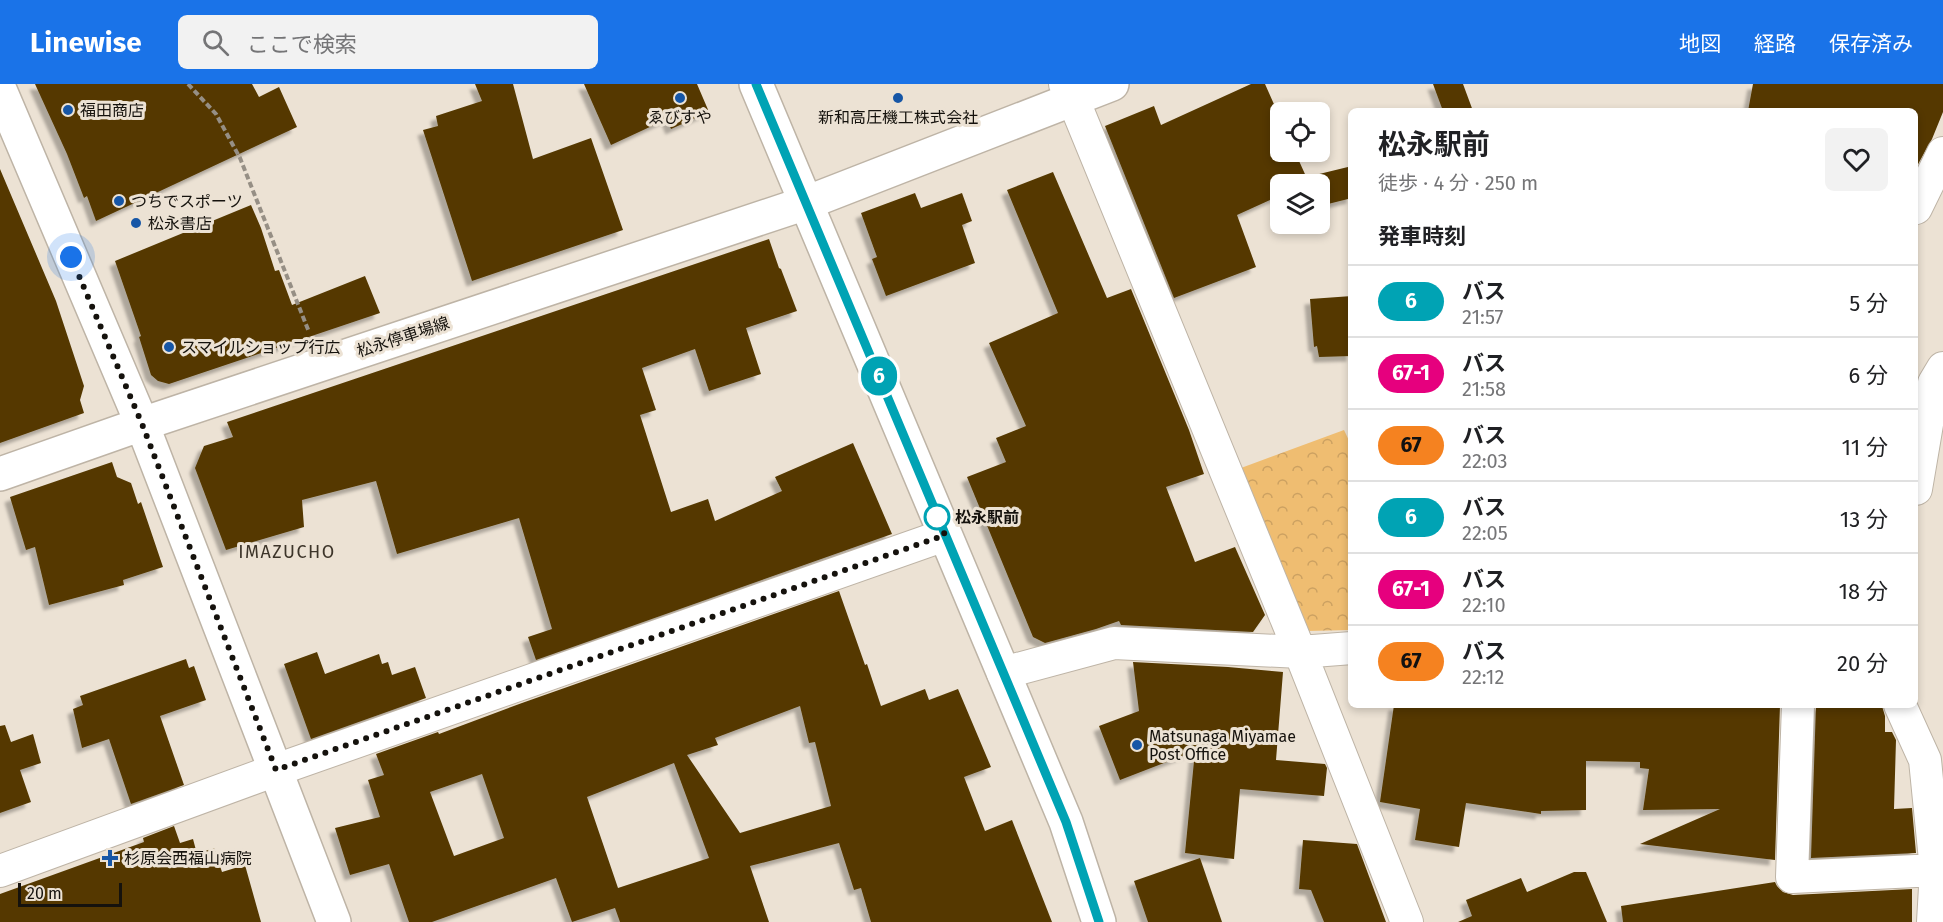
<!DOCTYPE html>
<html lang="ja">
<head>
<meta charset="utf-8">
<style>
  body { margin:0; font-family:"Fira Sans","Noto Sans JP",sans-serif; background:#f2f2f2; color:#202124; height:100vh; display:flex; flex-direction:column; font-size:22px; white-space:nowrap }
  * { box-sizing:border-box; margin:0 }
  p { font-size:20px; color:#757577 }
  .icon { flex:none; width:33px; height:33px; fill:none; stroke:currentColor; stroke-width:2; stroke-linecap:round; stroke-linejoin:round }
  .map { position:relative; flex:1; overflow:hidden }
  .panel { position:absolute; left:1348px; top:24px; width:570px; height:600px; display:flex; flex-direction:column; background:#fff; border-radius:9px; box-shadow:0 3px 9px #0003 }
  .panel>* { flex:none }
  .badge { padding:0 12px; border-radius:20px; font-size:21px; line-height:39px }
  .fabs { position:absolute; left:1270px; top:18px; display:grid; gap:12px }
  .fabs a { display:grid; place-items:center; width:60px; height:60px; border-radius:9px; background:#fff; box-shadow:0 3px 9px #0003; font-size:30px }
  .scale { position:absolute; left:18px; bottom:15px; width:104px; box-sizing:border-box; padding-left:6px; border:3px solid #15120d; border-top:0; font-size:16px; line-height:21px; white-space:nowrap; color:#15120d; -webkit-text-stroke:4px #ece2d4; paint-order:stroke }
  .you { position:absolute; width:30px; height:30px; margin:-15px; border:4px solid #fff; border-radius:50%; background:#1a73e8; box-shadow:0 0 0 9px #1a73e833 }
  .map>.badge { position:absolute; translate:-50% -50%; box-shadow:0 0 0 3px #fff }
  h2 { padding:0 30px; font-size:22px; line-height:54px }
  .round { display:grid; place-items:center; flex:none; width:63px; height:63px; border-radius:9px; background:#f2f2f2 }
  .overview { display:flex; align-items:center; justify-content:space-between; height:102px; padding:0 30px }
  h1 { font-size:28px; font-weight:700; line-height:45px }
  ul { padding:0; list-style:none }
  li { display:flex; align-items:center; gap:18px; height:72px; padding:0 30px; border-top:2px solid #e0e0e0 }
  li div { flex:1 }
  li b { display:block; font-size:22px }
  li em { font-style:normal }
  li .badge { min-width:66px; font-weight:700; text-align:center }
  header { display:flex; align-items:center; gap:36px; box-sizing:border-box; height:84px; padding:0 30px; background:#1a73e8; color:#fff }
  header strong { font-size:28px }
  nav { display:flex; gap:33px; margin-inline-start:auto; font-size:21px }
  .search { width:420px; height:54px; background:#f2f2f2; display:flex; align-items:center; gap:15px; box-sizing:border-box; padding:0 21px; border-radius:9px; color:#757577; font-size:22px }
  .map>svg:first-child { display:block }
  .forest { fill:url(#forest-crowns) }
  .building { fill:#543905; fill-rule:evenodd; filter:url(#shadow) }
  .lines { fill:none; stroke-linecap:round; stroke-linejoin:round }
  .street-casing { stroke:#beb4a6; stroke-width:34 }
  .secondary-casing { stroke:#beb4a6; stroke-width:36 }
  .highway-casing { stroke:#beb4a6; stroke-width:36 }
  .path { stroke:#968f85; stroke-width:4; stroke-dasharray:6 3; stroke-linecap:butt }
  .street { stroke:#fff; stroke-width:32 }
  .secondary { stroke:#fff; stroke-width:33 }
  .highway { stroke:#fff; stroke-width:33 }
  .line-casing { stroke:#fff; stroke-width:14 }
  .line { stroke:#00a3b4; stroke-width:9 }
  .walk { stroke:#15120d; stroke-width:6; stroke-dasharray:0 10.8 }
  .poi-dot { fill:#1656a6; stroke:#ece2d4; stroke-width:2 }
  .stop-dot { fill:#fff; stroke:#00a3b4; stroke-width:3 }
  .labels { text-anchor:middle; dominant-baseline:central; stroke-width:6; stroke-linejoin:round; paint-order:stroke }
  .poi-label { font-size:16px; fill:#15120d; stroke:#ece2d4; text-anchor:start }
  .street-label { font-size:16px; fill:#15120d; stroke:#ece2d4 }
  .stop-label { font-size:16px; font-weight:bold; fill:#15120d; stroke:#ece2d4; text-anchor:start }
  .neighbourhood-label { font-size:18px; letter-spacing:1.5px; fill:#3d352a; stroke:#ece2d4 }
</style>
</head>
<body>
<header>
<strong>Linewise</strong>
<div class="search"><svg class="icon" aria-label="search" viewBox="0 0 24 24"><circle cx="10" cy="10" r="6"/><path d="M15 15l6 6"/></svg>ここで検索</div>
<nav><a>地図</a><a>経路</a><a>保存済み</a></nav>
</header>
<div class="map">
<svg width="1943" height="838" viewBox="0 0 1943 838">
  <defs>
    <pattern id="forest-crowns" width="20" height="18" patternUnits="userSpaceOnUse" patternTransform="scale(1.5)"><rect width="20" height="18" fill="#efbd71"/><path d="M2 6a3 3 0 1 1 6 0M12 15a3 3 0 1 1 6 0" fill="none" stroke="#cca161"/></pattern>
    <filter id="shadow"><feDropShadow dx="-5.5" dy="5.5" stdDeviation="1.5" flood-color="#0004"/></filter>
  </defs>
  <rect width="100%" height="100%" fill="#ece2d4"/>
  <path class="forest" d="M1344 346 1352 363 1351 546 1307 547 1241 384Z"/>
  <path class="building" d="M35 0H252L259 13 279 3 297 43 96 137 87 112 84 114 67 70Z
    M475 0H513L533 75 591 54 623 146 472 197 423 46 438 42 436 32 482 17Z
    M584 0H697L709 28 671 45 667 35 611 61Z
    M1251 0H1265L1281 36V68H1295L1309 99 1305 100H1281V111L1237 131 1256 183 1174 214 1105 42 1154 22 1161 41Z
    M1433 0H1463L1473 27H1443Z
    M1753 0H1943V28L1932 55 1916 84V27H1748Z
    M1352 82V114L1324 121 1320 112V100H1315L1311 92Z
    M0 85 56 217 84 302 80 316 84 329 0 359Z
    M1053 88 1107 214 1131 205 1189 346 1204 390 1166 403 1195 478 1235 463 1265 531 1253 548 1121 541 1119 537 1096 545 1045 559 1033 553 967 393 1006 378 996 354 1026 342 989 259 1058 229 1007 106Z
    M915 109 921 124 962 109 972 137 962 141 975 179 886 212 872 175 877 173 861 129Z
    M251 121 261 144 275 187 279 186 292 221 365 192 380 229 169 300 158 297 151 291 139 253 141 252 115 177Z
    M769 155 779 184 781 185 797 227 746 244 761 290 709 307 695 265 642 284 656 326 640 331 671 428 708 415 715 437 782 407 775 393 853 359 892 450 536 576 528 553 552 545 519 434 397 470 376 397 302 416 304 443 226 466 195 384 204 362 233 353 227 338Z
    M1352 212V272L1319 273 1317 262 1314 263 1310 215Z
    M112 378 117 393 131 399 138 420 141 418 163 483 123 496 124 501 49 521 35 463 26 466 10 413Z
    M839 507 865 581 867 580 881 622 925 605 929 616 958 605 991 683 964 693 985 747 1012 736 1052 838H871L861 804 854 806 839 759 750 782 769 838H620L615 824 572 838 556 794 432 838H409L389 780 350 791 335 744 380 733 368 696 384 691 376 670 438 648 439 650 522 619ZM800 622 809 659 815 658 831 722 740 749 687 671 718 661 715 654ZM674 679 709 774 618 804 587 713ZM482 690 504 754 454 772 430 708Z
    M317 568 325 590 379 570 382 580 388 578 392 591 415 583 426 614 311 655 284 580Z
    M186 575 189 584 194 582 206 616 160 632 184 701 131 720 109 655 82 664 73 625 83 621 80 612Z
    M1133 578 1228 583 1283 588 1276 676 1325 680 1327 684 1324 712 1240 705 1234 775 1185 769 1195 667 1120 696 1099 642 1139 627Z
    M1394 621H1780L1775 776 1640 760 1720 725 1643 726 1649 685 1640 684V678L1586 677V726L1541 727V730L1466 719 1459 763 1415 756 1420 725 1380 718Z
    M1816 621 1882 622 1885 632V648H1892L1896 656 1894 725 1912 724 1916 769 1811 774Z
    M5 641 11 658 33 650 41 679 20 686 31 718 0 729V642Z
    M174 742 180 759 193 755 197 770 214 764 222 788 245 781 261 838H0V810L144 758 143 754Z
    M1303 756 1357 760 1386 838H1324L1311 806 1299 805Z
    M1200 774 1222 838H1148L1134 797Z
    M1574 788H1586L1607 838H1458L1472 832 1466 816 1521 794 1527 808Z
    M1775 798 1777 802 1783 808 1793 811 1912 805V838H1623L1621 822Z"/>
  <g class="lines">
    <g class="street-casing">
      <path id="street" d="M1065 0 1073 15 1300 568 1407 838
        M1916 124 1943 69
        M1916 405 1934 299 1943 284
        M1003 589 1114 559 1300 568 1352 564
        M1798 621 1792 793 1936 786
        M1900 621 1925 676 1936 786 1933 838
        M0 787 276 686 945 451"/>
    </g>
    <g class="secondary-casing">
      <path id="secondary" d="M0 6 142 340 334 838
        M0 390 142 340 806 119 1112 0"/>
    </g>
    <g class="highway-casing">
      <path id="highway" d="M756 0 1066 738 1099 838"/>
    </g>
    <path class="path" d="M188 0 216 30 240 74 309 248"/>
    <use href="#street" class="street"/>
    <use href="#secondary" class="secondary"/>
    <use href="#highway" class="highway"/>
  </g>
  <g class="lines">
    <g class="line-casing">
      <path id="line" d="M756 0 1066 738 1099 838"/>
    </g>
    <use href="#line" class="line"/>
    <path class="walk" d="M71 173 142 340 276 686 945 451 937 433"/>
  </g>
  <g class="poi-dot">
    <circle cx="680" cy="14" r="6"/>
    <circle cx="898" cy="14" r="6"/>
    <circle cx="68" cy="26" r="6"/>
    <circle cx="119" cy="117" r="6"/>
    <circle cx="136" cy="139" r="6"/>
    <circle cx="169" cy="263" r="6"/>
    <circle cx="1137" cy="661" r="6"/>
    <path d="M107 765h6v6h6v6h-6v6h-6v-6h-6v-6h6z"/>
  </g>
  <circle class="stop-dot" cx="937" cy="433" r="12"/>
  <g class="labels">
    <g class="poi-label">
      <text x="80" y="26">福田商店</text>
      <text x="680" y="33" text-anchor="middle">ゑびすや</text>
      <text x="898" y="33" text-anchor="middle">新和高圧機工株式会社</text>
      <text x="131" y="117">つちでスポーツ</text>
      <text x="148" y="139">松永書店</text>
      <text x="181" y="263">スマイルショップ行広</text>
      <text x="1149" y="652">Matsunaga Miyamae<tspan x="1149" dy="18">Post Office</tspan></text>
      <text x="124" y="774">杉原会西福山病院</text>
    </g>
    <g class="street-label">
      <text transform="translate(403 253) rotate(-18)">松永停車場線</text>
    </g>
    <g class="stop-label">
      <text x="955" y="433">松永駅前</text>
    </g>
    <g class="neighbourhood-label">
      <text x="287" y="468">IMAZUCHO</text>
    </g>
  </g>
</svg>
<div class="fabs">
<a><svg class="icon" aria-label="locate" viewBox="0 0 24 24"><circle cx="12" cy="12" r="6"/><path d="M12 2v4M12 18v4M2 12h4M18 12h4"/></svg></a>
<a><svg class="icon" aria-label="layers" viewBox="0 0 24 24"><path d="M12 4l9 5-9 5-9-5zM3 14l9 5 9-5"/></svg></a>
</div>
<div class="scale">20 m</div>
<div class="you" style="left:71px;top:173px"></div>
<b class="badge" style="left:879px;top:292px;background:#00a3b4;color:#fff">6</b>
<section class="panel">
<div class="overview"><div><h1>松永駅前</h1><p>徒歩 · 4 分 · 250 m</p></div><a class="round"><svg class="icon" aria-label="heart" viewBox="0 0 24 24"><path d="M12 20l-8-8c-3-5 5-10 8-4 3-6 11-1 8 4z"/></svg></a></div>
<h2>発車時刻</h2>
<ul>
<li><span class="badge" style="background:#00a3b4;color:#fff">6</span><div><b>バス</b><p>21:57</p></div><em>5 分</em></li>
<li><span class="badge" style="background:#e6007e;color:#fff">67-1</span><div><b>バス</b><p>21:58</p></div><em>6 分</em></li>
<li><span class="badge" style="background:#f58220;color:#111">67</span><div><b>バス</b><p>22:03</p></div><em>11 分</em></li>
<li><span class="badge" style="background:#00a3b4;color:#fff">6</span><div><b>バス</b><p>22:05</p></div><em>13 分</em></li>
<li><span class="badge" style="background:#e6007e;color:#fff">67-1</span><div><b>バス</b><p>22:10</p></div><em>18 分</em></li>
<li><span class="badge" style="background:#f58220;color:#111">67</span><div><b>バス</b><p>22:12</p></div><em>20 分</em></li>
</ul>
</section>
</div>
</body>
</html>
